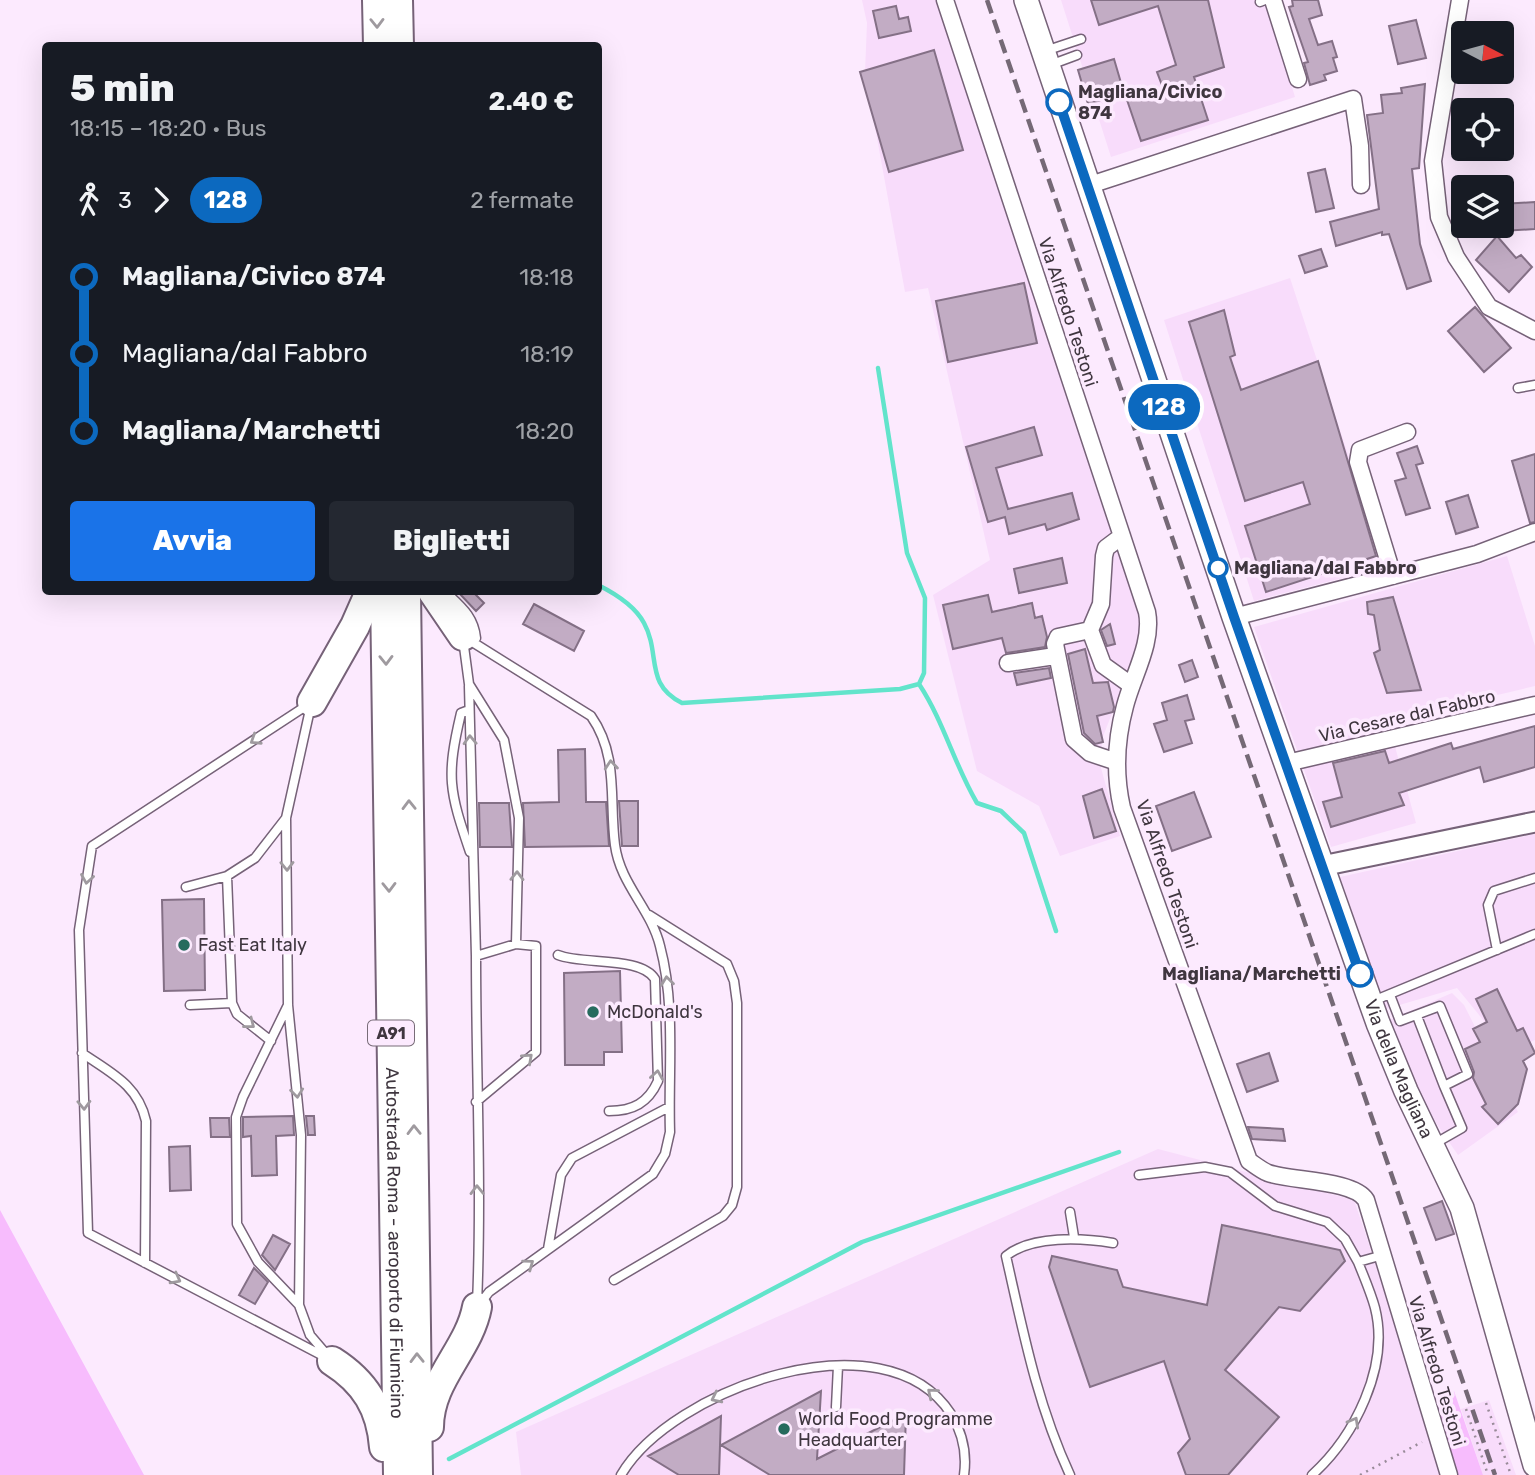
<!DOCTYPE html>
<html lang="it">
<head>
<meta charset="utf-8">
<style>
  body { margin:0; font-family:Rubik,sans-serif; background:#242831; color:#f1f3f6; height:100vh; display:flex; flex-direction:column; font-size:26px; white-space:nowrap }
  * { box-sizing:border-box; margin:0 }
  p { font-size:23px; color:#9ea1a6 }
  .icon { flex:none; width:38px; height:38px; fill:none; stroke:currentColor; stroke-width:2; stroke-linecap:round; stroke-linejoin:round }
  .map { position:relative; flex:1; overflow:hidden }
  .details { position:absolute; left:42px; top:42px; width:560px; height:553px; display:flex; flex-direction:column; background:#171b24; border-radius:7px; box-shadow:0 7px 28px #0002 }
  .details>* { flex:none }
  .badge { padding:0 14px; border-radius:23px; font-size:24px; line-height:46px }
  .needle { width:46px; rotate:96deg }
  .buttons { position:absolute; left:1451px; top:21px; display:grid; gap:14px }
  .buttons a { display:grid; place-items:center; width:63px; height:63px; border-radius:7px; background:#171b24; box-shadow:0 7px 28px #0002; font-size:35px }
  .map>.badge { position:absolute; translate:-50% -50%; box-shadow:0 0 0 4px #fff }
  .legs { display:flex; align-items:center; gap:10px; height:77px; padding:0 28px; font-size:23px }
  .legs p { margin-inline-start:auto }
  .headline { display:flex; align-items:center; justify-content:space-between; height:119px; padding:0 28px }
  h1 { font-size:38px; font-weight:800; line-height:52px }
  .action { display:flex; gap:14px; margin-top:auto; padding:14px 28px }
  .action a { flex:1; height:80px; border-radius:7px; background:#1a73e8; color:#fff; font-size:28px; font-weight:800; line-height:80px; text-align:center }
  .action a+a { background:#242831; color:#f1f3f6 }
  ul { padding:0 28px; list-style:none }
  li { display:flex; align-items:center; gap:24px; height:77px; font-size:26px }
  li i { display:grid; place-items:center; width:10px; height:100%; margin:0 9px; background:currentColor }
  li i::after { content:''; width:18px; height:18px; margin:-9px; border:5px solid; border-radius:50%; background:#171b24 }
  li p { margin-inline-start:auto }
  li:first-child i { background:linear-gradient(#0000 50%,currentColor 0) }
  li:last-child i { background:linear-gradient(currentColor 50%,#0000 0) }
  .map>svg:first-child { display:block }
  .built { fill:#f8dcfb }
  .green { fill:#f7bcfd }
  .lines { fill:none; stroke-linecap:round; stroke-linejoin:round }
  .stream { stroke:#62e4cb; stroke-width:4.5 }
  .building { fill:#c2acc4; stroke:#847086; stroke-width:2 }
  .service-casing { stroke:#766278; stroke-width:11 }
  .minor-casing { stroke:#766278; stroke-width:19 }
  .tertiary-casing { stroke:#766278; stroke-width:23 }
  .secondary-casing { stroke:#766278; stroke-width:26 }
  .motorway-casing { stroke:#766278; stroke-width:32 }
  .path { stroke:#998b99; stroke-width:2.5; stroke-dasharray:2 5; stroke-linecap:butt }
  .service { stroke:#fff; stroke-width:8 }
  .minor { stroke:#fff; stroke-width:16 }
  .tertiary { stroke:#fff; stroke-width:19 }
  .secondary { stroke:#fff; stroke-width:23 }
  .motorway { stroke:#fff; stroke-width:28 }
  .rail { stroke:#756976; stroke-width:4.5; stroke-dasharray:14 7; stroke-linecap:butt }
  .oneway { stroke:#9f9a9f }
  .line-1-casing { stroke:#fff; stroke-width:16 }
  .line-1 { stroke:#0c69bf; stroke-width:10 }
  .stop-1-dot { fill:#fff; stroke:#0c69bf; stroke-width:3.5 }
  .poi-dot { fill:#266b5e; stroke:#fceafe; stroke-width:2.5 }
  .labels { text-anchor:middle; dominant-baseline:central; stroke-width:7; stroke-linejoin:round; paint-order:stroke }
  .shield { fill:#fceafe; stroke:#786c78; stroke-width:2 }
  .shield-label { font-size:16px; font-weight:bold; fill:#3f363f }
  .stop-label { font-size:18px; font-weight:bold; fill:#3f363f; stroke:#fceafe; text-anchor:start }
  .street-label { font-size:18px; fill:#3f363f; stroke:#fceafe }
  .poi-label { font-size:18px; fill:#3f363f; stroke:#fceafe; text-anchor:start }
</style>
</head>
<body>
<div class="map">
<svg width="1535" height="1475" viewBox="0 0 1535 1475">
  <rect width="100%" height="100%" fill="#fceafe"/>
  <path class="built" d="M862 0H940L1140 610 1139 644 1102 739 1101 768 1120 836 1060 856 1039 806 977 771 933 595 990 560 928 288 905 292 865 72 867 23Z
    M1061 0H1266L1295 97 1111 157Z
    M1290 278 1385 567 1254 601 1164 320Z
    M1507 556 1535 646V686L1388 721 1416 823 1331 847 1254 627Z
    M1535 834V1040L1504 1053 1489 1027 1457 988 1386 1009 1340 877Z
    M1452 993 1464 1005 1518 1112 1458 1155 1427 1110 1387 1021Z
    M1158 1149 1354 1200 1447 1475H521L516 1432Z
    M1489 1400 1502 1436 1516 1475H1483L1461 1409Z"/>
  <path class="green" d="M0 1210 144 1475H0Z
    M1454 1391 1483 1475H1458L1436 1411Z"/>
  <g class="lines">
    <path class="stream" d="M598 585C616 594 635 606 644 623 661 654 644 684 682 703L900 689 919 684 924 673 925 598 907 553 878 368
      M919 684C944 722 954 764 977 803L1001 811 1024 833 1056 931
      M449 1459 862 1242 1119 1152"/>
  </g>
  <path class="building" d="M1091 0H1208L1224 67 1194 77 1208 120 1141 141 1127 100 1163 88 1157 72 1176 65 1158 6 1099 25Z
    M1292 0H1318L1322 15 1309 19 1318 45 1332 41 1337 57 1333 58 1337 71 1324 75 1326 80 1310 85 1304 63 1308 62 1289 7 1293 6Z
    M896 6 899 19 908 17 911 31 879 38 873 11Z
    M1416 20 1426 58 1398 64 1389 26Z
    M934 50 963 150 889 172 860 72Z
    M1114 59 1124 93 1088 104 1078 70Z
    M1425 84 1419 168 1412 169 1420 244 1431 281 1407 289 1389 234 1382 235V232L1336 246 1330 222 1379 209 1367 115 1383 113 1381 95 1402 93 1401 88Z
    M1325 169 1334 208 1316 212 1308 173Z
    M1535 202V229L1502 231V204Z
    M1497 236 1516 258 1521 255 1532 267 1509 292 1476 260Z
    M1321 249 1327 266 1305 273 1299 256Z
    M1024 283 1037 343 948 362 936 301Z
    M1475 307 1511 348 1484 372 1448 331Z
    M1224 310 1235 355 1230 357 1241 390 1318 361 1376 556 1266 592 1245 526 1310 504 1303 482 1245 501 1189 322Z
    M1034 427 1042 455 996 468 1008 509 1072 493 1079 519 1047 530 1045 524 1009 534 1005 517 988 522 966 447Z
    M1417 446 1423 463 1416 465 1430 508 1406 515 1395 481 1406 478 1397 453Z
    M1535 454V522L1530 523 1512 461Z
    M1468 495 1478 527 1456 534 1446 502Z
    M1062 558 1067 583 1019 593 1014 569Z
    M458 592H473L484 603 476 611Z
    M988 595 992 612 1032 603 1035 618 1042 616 1047 637 1045 647 1006 653 1002 638 953 649 943 605Z
    M1393 597 1421 690 1387 693 1374 653 1380 650 1374 615 1368 614 1367 602Z
    M534 604 584 631 574 651 523 624Z
    M1110 624 1115 644 1107 646 1101 630Z
    M1085 649 1093 683 1108 682 1114 707 1113 712 1097 716 1103 742 1095 744 1084 733 1068 654Z
    M1192 660 1198 677 1185 682 1179 665Z
    M1049 668 1051 678 1017 685 1014 673Z
    M1187 695 1194 719 1185 721 1192 743 1164 752 1154 724 1167 720 1162 703Z
    M1535 726V767L1484 782 1480 767 1399 793 1404 805 1331 827 1323 802 1342 797 1333 763 1385 751 1389 763 1451 743 1453 749Z
    M585 749 586 802H606L609 846 525 847 523 803 559 802 558 750Z
    M1102 789 1116 831 1094 838 1083 796Z
    M1194 792 1211 837 1172 851 1156 806Z
    M619 801H638V846H622Z
    M479 803H509L512 847H480Z
    M204 899 205 990 164 991 162 900Z
    M620 971 622 1052H604V1065H565L564 973Z
    M1497 989 1517 1031 1523 1028 1535 1053 1523 1061 1527 1069 1518 1104 1498 1124 1482 1107 1486 1104 1473 1078 1474 1072 1465 1049 1480 1042 1473 1029 1487 1022 1476 999Z
    M1269 1053 1278 1081 1247 1092 1237 1064Z
    M293 1116 294 1135 276 1136 277 1175 252 1176 251 1136 243 1137V1117Z
    M306 1116H314L315 1135H308Z
    M210 1118H229L230 1137H211Z
    M1248 1127 1283 1129 1285 1141 1252 1139Z
    M190 1146 191 1190 170 1191 169 1147Z
    M1442 1201 1454 1234 1436 1240 1424 1208Z
    M1222 1225 1340 1250 1345 1261 1300 1311 1279 1307 1225 1370 1279 1417 1228 1475H1186L1178 1453 1190 1439 1164 1361 1090 1387 1049 1267 1052 1256 1117 1270 1123 1287 1207 1305Z
    M273 1235 290 1244 275 1270 262 1255Z
    M254 1268 268 1282 255 1304 239 1295Z
    M821 1391 817 1459 906 1414 904 1475H770L721 1445Z
    M721 1416 719 1475H679L648 1456Z"/>
  <g class="lines">
    <g class="service-casing">
      <path id="service" d="M1260 2 1265 0
        M1045 51 1081 39
        M1050 65 1077 55
        M1518 388 1535 385
        M451 597C464 609 474 619 476 638
        M466 638 591 716C619 756 609 799 615 845 620 884 651 909 660 946 676 1006 668 1071 670 1132L665 1154 653 1174 489 1292 479 1305
        M463 639 469 684 504 740 519 818 516 944
        M469 686 476 956
        M309 704 92 846 79 930 88 1233 327 1358
        M311 705 286 818 288 1005 301 1135 299 1305 310 1335 328 1356
        M469 710 461 713C446 777 449 790 470 852
        M186 887 227 876
        M1497 950 1488 905 1494 891 1535 878
        M558 955C583 965 641 956 655 979L658 1081C648 1103 633 1111 609 1111
        M1390 995 1400 1021 1440 1006 1468 1074 1444 1086 1417 1016
        M1373 1001 1535 934
        M190 1005 232 1003
        M288 1005 243 1097 236 1117 237 1224 258 1262 299 1305
        M271 1041 237 1014 232 1003 227 876 255 858 286 818
        M82 1053C111 1073 138 1085 146 1121L145 1263
        M476 1102 536 1052V946L516 944 476 956C476 1072 482 1188 477 1304
        M1434 1144 1462 1128 1444 1086
        M1139 1175 1205 1167 1230 1172 1275 1206 1327 1222 1345 1239 1358 1262 1383 1255
        M1070 1212 1074 1237
        M548 1249 561 1175 572 1158 669 1107
        M614 1280 723 1216 732 1205 737 1187V1003L734 981 727 964 649 915
        M836 1407 838 1366
        M621 1475C671 1389 885 1312 951 1414 962 1432 967 1454 964 1475
        M1070 1475C1037 1404 1023 1331 1006 1256 1032 1235 1082 1238 1113 1243
        M1312 1475C1354 1437 1390 1367 1375 1308 1371 1293 1364 1277 1358 1262"/>
    </g>
    <g class="minor-casing">
      <path id="minor" d="M945 0 1147 612C1153 643 1133 675 1125 706 1116 739 1114 773 1122 808L1249 1161C1255 1165 1261 1170 1268 1173 1291 1181 1354 1180 1366 1200L1449 1475
        M1273 0 1298 79
        M1460 0 1433 161 1439 217 1456 257 1489 307 1535 331
        M1087 186 1353 99 1360 146 1361 185
        M1393 576 1358 462 1360 450 1407 432
        M1234 617 1477 554 1535 532
        M1090 630 1103 665 1131 685
        M1008 663 1055 656
        M1117 762 1090 753 1074 739 1055 644 1058 637 1090 630 1101 604 1104 556 1106 548 1122 536
        M1287 763 1535 705"/>
    </g>
    <g class="tertiary-casing">
      <path id="tertiary" d="M1322 866 1535 822"/>
    </g>
    <g class="secondary-casing">
      <g id="secondary">
        <path id="s1" d="M1026 0 1234 617 1378 1023 1406 1091 1462 1208 1535 1465"/>
      </g>
    </g>
    <g class="motorway-casing">
      <g id="motorway">
        <path d="M377 0 378 46"/>
        <path d="M398 0 399 46"/>
        <path id="s2" d="M385 592 398 1475"/>
        <path d="M406 592 418 1475"/>
        <path d="M433 592 463 636"/>
        <path d="M312 702 355 626 370 592"/>
        <path d="M332 1361C365 1382 381 1408 384 1447"/>
        <path d="M429 1427C429 1380 469 1350 477 1307"/>
      </g>
    </g>
    <path class="path" d="M1486 1403 1511 1475
      M1466 1409 1488 1475
      M1360 1475 1422 1442"/>
    <use href="#service" class="service"/>
    <use href="#minor" class="minor"/>
    <use href="#tertiary" class="tertiary"/>
    <use href="#secondary" class="secondary"/>
    <use href="#motorway" class="motorway"/>
    <path class="rail" d="M987 0 1495 1475"/>
  </g>
  <defs><path id="oneway-chevron" d="M-2-3.5L2.5 0L-2 3.5" fill="none" stroke-width="1.6" stroke-linecap="round" stroke-linejoin="round" transform="scale(1.75)"/></defs>
  <g class="oneway">
    <use href="#oneway-chevron" transform="translate(377 23) rotate(89)"/>
    <use href="#oneway-chevron" transform="translate(386 660) rotate(89)"/>
    <use href="#oneway-chevron" transform="translate(255 740) rotate(147)"/>
    <use href="#oneway-chevron" transform="translate(470 740) rotate(-92)"/>
    <use href="#oneway-chevron" transform="translate(611 765) rotate(-95)"/>
    <use href="#oneway-chevron" transform="translate(409 805) rotate(-91)"/>
    <use href="#oneway-chevron" transform="translate(287 866) rotate(89)"/>
    <use href="#oneway-chevron" transform="translate(517 876) rotate(-89)"/>
    <use href="#oneway-chevron" transform="translate(87 879) rotate(99)"/>
    <use href="#oneway-chevron" transform="translate(389 887) rotate(89)"/>
    <use href="#oneway-chevron" transform="translate(667 981) rotate(-97)"/>
    <use href="#oneway-chevron" transform="translate(250 1024) rotate(38)"/>
    <use href="#oneway-chevron" transform="translate(528 1058) rotate(-42)"/>
    <use href="#oneway-chevron" transform="translate(657 1075) rotate(-81)"/>
    <use href="#oneway-chevron" transform="translate(297 1093) rotate(84)"/>
    <use href="#oneway-chevron" transform="translate(84 1105) rotate(88)"/>
    <use href="#oneway-chevron" transform="translate(414 1130) rotate(-91)"/>
    <use href="#oneway-chevron" transform="translate(477 1190) rotate(-91)"/>
    <use href="#oneway-chevron" transform="translate(529 1264) rotate(-36)"/>
    <use href="#oneway-chevron" transform="translate(176 1279) rotate(28)"/>
    <use href="#oneway-chevron" transform="translate(417 1358) rotate(-91)"/>
    <use href="#oneway-chevron" transform="translate(932 1393) rotate(-140)"/>
    <use href="#oneway-chevron" transform="translate(716 1398) rotate(154)"/>
    <use href="#oneway-chevron" transform="translate(1354 1422) rotate(-61)"/>
  </g>
  <g class="lines">
    <g class="line-1-casing">
      <path id="line-1" d="M1059 102 1234 617 1360 974"/>
    </g>
    <use href="#line-1" class="line-1"/>
  </g>
  <g class="stop-1-dot">
    <circle cx="1059" cy="102" r="12"/>
    <circle cx="1218" cy="568" r="9"/>
    <circle cx="1360" cy="974" r="12"/>
  </g>
  <g class="poi-dot">
    <circle cx="184" cy="945" r="7"/>
    <circle cx="593" cy="1012" r="7"/>
    <circle cx="784" cy="1429" r="7"/>
  </g>
  <g class="labels">
    <rect class="shield" x="368" y="1020.5" width="46" height="25" rx="5"/>
    <g class="shield-label">
      <text x="391" y="1033">A91</text>
    </g>
    <g class="stop-label">
      <text x="1078" y="92">Magliana/Civico<tspan x="1078" dy="21">874</tspan></text>
      <text x="1234" y="568">Magliana/dal Fabbro</text>
      <text x="1341" y="974" text-anchor="end">Magliana/Marchetti</text>
    </g>
    <g class="street-label">
      <text transform="translate(1068 312) rotate(72)">Via Alfredo Testoni</text>
      <text transform="translate(1407 716) rotate(-13)">Via Cesare dal Fabbro</text>
      <text transform="translate(1167 874) rotate(71)">Via Alfredo Testoni</text>
      <text stroke="none"><textPath href="#s1" startOffset="1132">Via della Magliana</textPath></text>
      <text stroke="none"><textPath href="#s2" startOffset="651">Autostrada Roma - aeroporto di Fiumicino</textPath></text>
      <text transform="translate(1437 1371) rotate(73)">Via Alfredo Testoni</text>
    </g>
    <g class="poi-label">
      <text x="198" y="945">Fast Eat Italy</text>
      <text x="607" y="1012">McDonald's</text>
      <text x="798" y="1419">World Food Programme<tspan x="798" dy="21">Headquarter</tspan></text>
    </g>
  </g>
</svg>
<div class="buttons">
<a><svg class="needle" viewBox="-14 -14 28 28"><path d="M0-13l5 13h-10z" fill="#e53935"/><path d="M0 13l5-13h-10z" fill="#9ea1a6"/></svg></a>
<a><svg class="icon" aria-label="locate" viewBox="0 0 24 24"><circle cx="12" cy="12" r="6"/><path d="M12 2v4M12 18v4M2 12h4M18 12h4"/></svg></a>
<a><svg class="icon" aria-label="layers" viewBox="0 0 24 24"><path d="M12 4l9 5-9 5-9-5zM3 14l9 5 9-5"/></svg></a>
</div>
<b class="badge" style="left:1164px;top:407px;background:#0c69bf;color:#fff">128</b>
<section class="details">
<div class="headline"><div><h1>5 min</h1><p>18:15 – 18:20 · Bus</p></div><b>2.40 €</b></div>
<div class="legs"><svg class="icon" aria-label="walk" viewBox="0 0 24 24"><circle cx="13" cy="4" r="2"/><path d="M13 8l-2 6 4 7M11 14l-3 7M7 12l3-4h3l4 4"/></svg>3<svg class="icon" aria-label="forward" viewBox="0 0 24 24"><path d="M9 5l7 7-7 7"/></svg><b class="badge" style="background:#0c69bf;color:#fff">128</b><p>2 fermate</p></div>
<ul>
<li><i style="color:#0c69bf"></i><b>Magliana/Civico 874</b><p>18:18</p></li>
<li><i style="color:#0c69bf"></i><span>Magliana/dal Fabbro</span><p>18:19</p></li>
<li><i style="color:#0c69bf"></i><b>Magliana/Marchetti</b><p>18:20</p></li>
</ul>
<div class="action"><a>Avvia</a><a>Biglietti</a></div>
</section>
</div>
</body>
</html>
